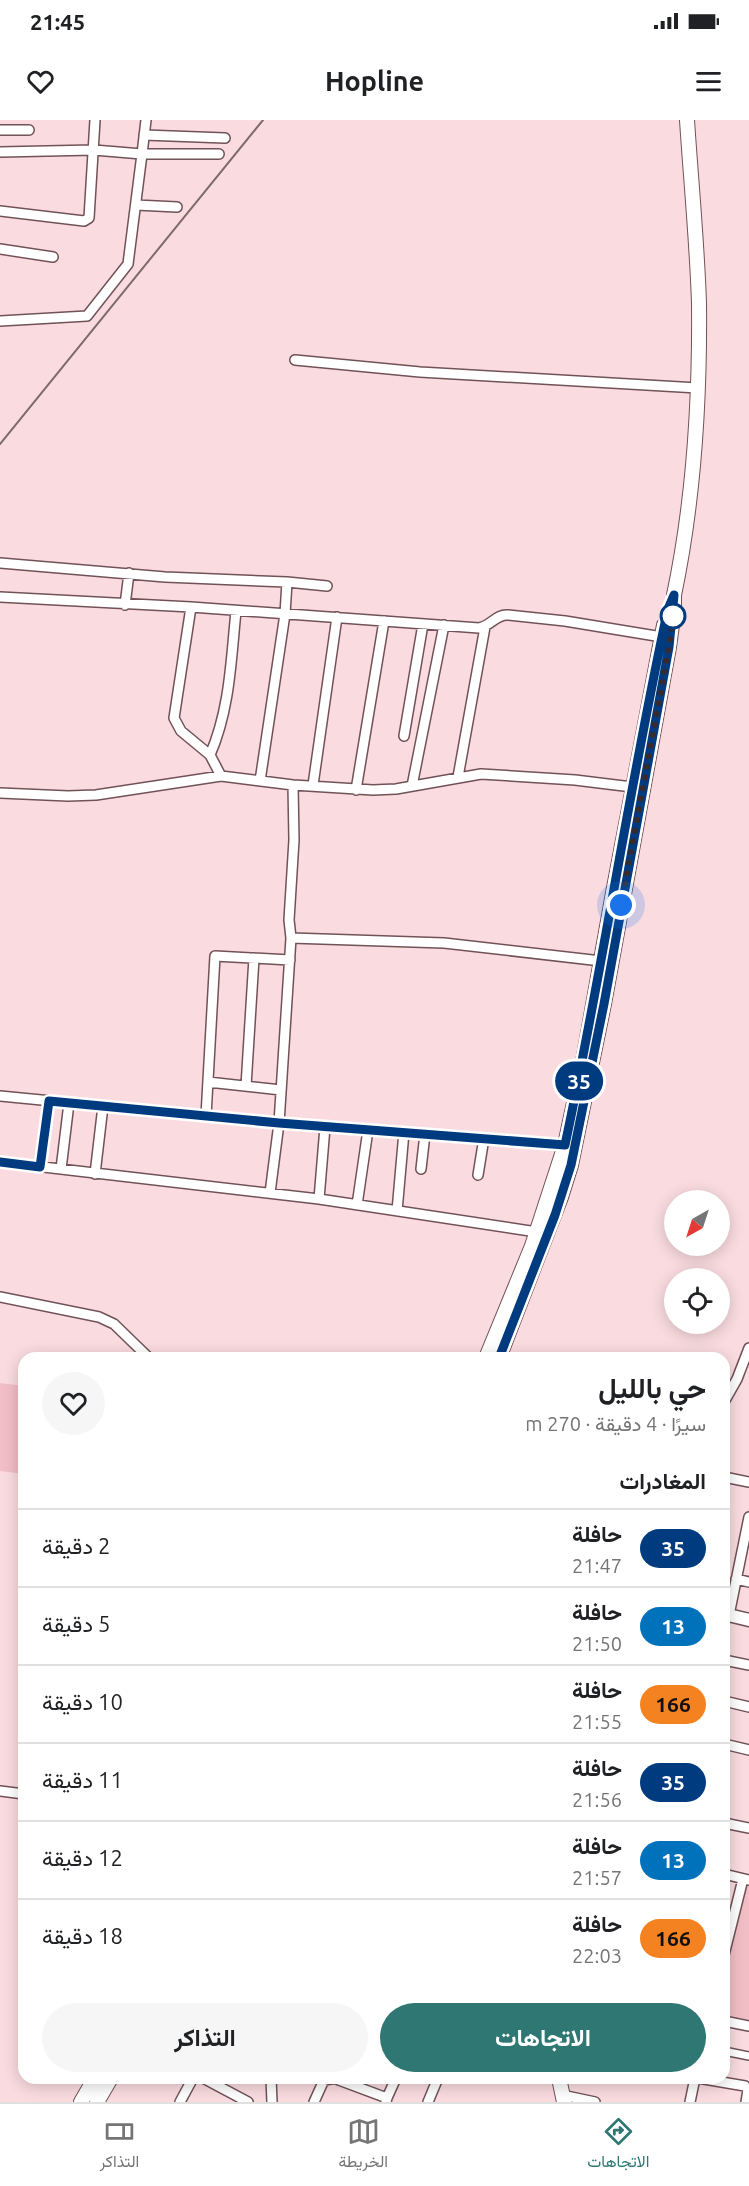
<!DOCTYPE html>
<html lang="ar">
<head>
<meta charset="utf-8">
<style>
  body { margin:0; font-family:Ubuntu,Vazirmatn,sans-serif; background:#f6f6f6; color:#202124; direction:rtl; height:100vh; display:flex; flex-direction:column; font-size:22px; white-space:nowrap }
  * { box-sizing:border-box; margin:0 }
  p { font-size:20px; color:#757577 }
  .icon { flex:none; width:33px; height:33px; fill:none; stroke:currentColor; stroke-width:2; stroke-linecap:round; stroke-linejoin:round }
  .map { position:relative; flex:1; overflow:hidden; direction:ltr }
  .drawer { position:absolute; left:18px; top:1232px; width:712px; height:732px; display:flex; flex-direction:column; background:#fff; border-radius:18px; box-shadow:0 3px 15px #0003; direction:rtl }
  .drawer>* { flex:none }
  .badge { padding:0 12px; border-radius:20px; font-size:21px; line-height:39px }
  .needle { width:39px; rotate:219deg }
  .tools { position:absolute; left:664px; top:1070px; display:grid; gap:12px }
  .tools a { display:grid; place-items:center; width:66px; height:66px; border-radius:50%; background:#fff; box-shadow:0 3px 15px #0003; font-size:30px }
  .you { position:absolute; width:30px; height:30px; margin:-15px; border:4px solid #fff; border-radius:50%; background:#1a73e8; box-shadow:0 0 0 9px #1a73e833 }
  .map>.badge { position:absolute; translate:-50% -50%; box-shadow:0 0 0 3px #fff }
  h2 { padding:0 24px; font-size:22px; line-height:54px }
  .round { display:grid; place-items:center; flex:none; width:63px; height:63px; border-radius:32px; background:#f6f6f6 }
  .summary { display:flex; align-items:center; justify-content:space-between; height:102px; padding:0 24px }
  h1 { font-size:28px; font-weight:700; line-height:45px }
  .action { display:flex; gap:12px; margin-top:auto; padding:12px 24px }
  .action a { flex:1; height:69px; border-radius:36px; background:#2e7772; color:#fff; font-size:24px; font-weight:700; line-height:69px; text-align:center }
  .action a+a { background:#f6f6f6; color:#202124 }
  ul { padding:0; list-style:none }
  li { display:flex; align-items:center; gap:18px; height:78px; padding:0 24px; border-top:2px solid #e0e0e0 }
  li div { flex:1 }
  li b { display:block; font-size:22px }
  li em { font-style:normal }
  li .badge { min-width:66px; font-weight:700; text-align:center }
  .status { display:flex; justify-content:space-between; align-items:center; height:42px; padding:0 30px; background:#fff; direction:ltr }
  .status svg { height:16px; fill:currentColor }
  header { display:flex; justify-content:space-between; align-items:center; height:78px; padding:0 24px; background:#fff; font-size:27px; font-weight:700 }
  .menu { display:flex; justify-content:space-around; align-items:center; height:84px; border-top:2px solid #e0e0e0; background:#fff; font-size:16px; color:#757577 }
  .menu a { display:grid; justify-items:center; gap:3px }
  .menu .active { color:#2e7772 }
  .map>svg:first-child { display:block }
  .green { fill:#f2bec6 }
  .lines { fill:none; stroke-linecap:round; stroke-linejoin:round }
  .pedestrian-casing { stroke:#715256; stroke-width:10 }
  .minor-casing { stroke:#715256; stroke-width:12 }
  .tertiary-casing { stroke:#715256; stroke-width:15 }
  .secondary-casing { stroke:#715256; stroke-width:16 }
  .pedestrian { stroke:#fff; stroke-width:7 }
  .minor { stroke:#fff; stroke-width:9 }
  .tertiary { stroke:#fff; stroke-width:12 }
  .secondary { stroke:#fff; stroke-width:14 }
  .rail { stroke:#7e6a6d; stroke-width:2 }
  .line-casing { stroke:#fff; stroke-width:14 }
  .line { stroke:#003b80; stroke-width:9 }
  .walk { stroke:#392b2d; stroke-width:6; stroke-dasharray:0 10.8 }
  .stop-dot { fill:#fff; stroke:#003b80; stroke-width:3 }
</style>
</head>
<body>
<div class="status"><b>21:45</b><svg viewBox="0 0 49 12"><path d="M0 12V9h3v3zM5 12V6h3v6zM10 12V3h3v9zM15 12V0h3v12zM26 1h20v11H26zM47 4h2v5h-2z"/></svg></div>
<header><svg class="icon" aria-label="menu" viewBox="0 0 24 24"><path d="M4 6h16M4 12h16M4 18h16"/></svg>Hopline<svg class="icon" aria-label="heart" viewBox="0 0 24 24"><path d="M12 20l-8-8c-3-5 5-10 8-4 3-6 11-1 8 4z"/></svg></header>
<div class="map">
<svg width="749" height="1982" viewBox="0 0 749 1982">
  <rect width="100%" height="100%" fill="#fadce0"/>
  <path class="green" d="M0 1263 24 1266V1354L0 1351Z
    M743 1763 749 1764V1903L725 1898V1845Z"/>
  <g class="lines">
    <g class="pedestrian-casing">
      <path id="pedestrian" d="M724 1931 749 1936"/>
    </g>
    <g class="minor-casing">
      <path id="minor" d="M0 10H29
        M144 15 225 18
        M0 32 94 30 142 34 146 0
        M136 85 177 87
        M0 91 84 101 89 98 95 0
        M0 129 53 137
        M0 201 87 196 128 144 142 34H219
        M295 240 420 252 698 268
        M0 443 165 457 287 462 285 494 260 661
        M287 462 327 466
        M0 477 191 487 174 598 181 611 210 635 221 656
        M125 485 129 453
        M191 487 479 508C491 506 496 494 508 495L565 501 662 517
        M404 616 423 504
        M210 635C230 589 231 540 236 491
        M458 657 485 507
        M313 665 337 497
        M412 666 444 505
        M356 670 384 501
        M0 673 68 676 96 675 221 656 293 665 373 670 396 669 481 654 575 660 632 667
        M291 818 444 823 601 841
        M208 962 281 970
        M246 966 254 838
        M0 976 299 1005 565 1025
        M206 996 215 836 290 840
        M0 1042 319 1079 537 1112
        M40 1047 49 981
        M61 1049 69 983
        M421 1049 425 1014
        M95 1054 103 986
        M478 1055 484 1018
        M270 1073 279 1003 291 818 289 800 294 720 293 665
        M319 1079 325 1007
        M357 1085 368 1010
        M397 1091 404 1012
        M0 1177 99 1197 114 1204 149 1238
        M724 1282 737 1259 749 1228
        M724 1357 749 1362
        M736 1459 749 1462
        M729 1495 749 1397
        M724 1540 749 1545
        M724 1581 749 1587
        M724 1624 749 1630
        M0 1671 24 1674
        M724 1703 749 1708
        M724 1754 748 1760
        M724 1835 743 1759
        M724 1901 749 1906
        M203 1958 248 1982
        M271 1958 272 1982
        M698 1958 745 1966 748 1970 746 1982
        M336 1959 387 1978 386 1982
        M562 1975 595 1982
        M387 1978 396 1958
        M180 1982 193 1958
        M314 1982 324 1960 338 1958
        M428 1982 438 1958
        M690 1982 695 1958"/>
    </g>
    <g class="tertiary-casing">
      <path id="tertiary" d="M724 1494 749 1500"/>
    </g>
    <g class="secondary-casing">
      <path id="secondary" d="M486 1238 532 1126 565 1025 584 936 613 773 664 505
        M499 1238 561 1077 571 1045 604 884 669 527 674 490V475C694 380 700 280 699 183 697 122 691 61 687 0
        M559 1958 564 1982
        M81 1982 95 1958
        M97 1982 111 1958"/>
    </g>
    <use href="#pedestrian" class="pedestrian"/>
    <use href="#minor" class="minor"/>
    <use href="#tertiary" class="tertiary"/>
    <use href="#secondary" class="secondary"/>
    <path class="rail" d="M0 324 263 0"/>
  </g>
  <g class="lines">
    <g class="line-casing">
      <path id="line" d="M0 1042 40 1047 49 981 279 1003 565 1025C603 847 629 667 668 489L674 475 669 527 604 884 571 1045 555 1095 499 1238"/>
    </g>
    <use href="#line" class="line"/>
    <path class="walk" d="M621 785 669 527 674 489 673 496"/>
  </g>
  <circle class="stop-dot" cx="673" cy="496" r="12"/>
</svg>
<div class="tools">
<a><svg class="needle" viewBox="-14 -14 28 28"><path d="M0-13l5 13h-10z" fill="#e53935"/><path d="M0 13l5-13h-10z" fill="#757577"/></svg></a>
<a><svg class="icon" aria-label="locate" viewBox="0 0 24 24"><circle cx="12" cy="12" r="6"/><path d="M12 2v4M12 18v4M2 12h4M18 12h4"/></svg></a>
</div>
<div class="you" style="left:621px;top:785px"></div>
<b class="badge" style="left:579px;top:961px;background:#003b80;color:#fff">35</b>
<section class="drawer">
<div class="summary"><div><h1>حي بالليل</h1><p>سيرًا · 4 دقيقة · 270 m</p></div><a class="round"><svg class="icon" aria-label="heart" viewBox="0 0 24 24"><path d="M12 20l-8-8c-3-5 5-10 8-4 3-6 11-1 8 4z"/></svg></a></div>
<h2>المغادرات</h2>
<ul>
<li><span class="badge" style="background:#003b80;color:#fff">35</span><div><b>حافلة</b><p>21:47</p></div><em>2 دقيقة</em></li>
<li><span class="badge" style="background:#0072bc;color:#fff">13</span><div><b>حافلة</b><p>21:50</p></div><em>5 دقيقة</em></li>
<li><span class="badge" style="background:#f58220;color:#111">166</span><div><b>حافلة</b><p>21:55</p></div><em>10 دقيقة</em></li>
<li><span class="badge" style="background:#003b80;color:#fff">35</span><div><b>حافلة</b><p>21:56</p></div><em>11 دقيقة</em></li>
<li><span class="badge" style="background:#0072bc;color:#fff">13</span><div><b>حافلة</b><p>21:57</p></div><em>12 دقيقة</em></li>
<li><span class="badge" style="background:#f58220;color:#111">166</span><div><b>حافلة</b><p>22:03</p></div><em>18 دقيقة</em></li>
</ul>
<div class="action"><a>الاتجاهات</a><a>التذاكر</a></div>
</section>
</div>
<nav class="menu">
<a class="active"><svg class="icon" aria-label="directions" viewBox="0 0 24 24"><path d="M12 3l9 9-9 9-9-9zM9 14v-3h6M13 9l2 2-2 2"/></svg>الاتجاهات</a>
<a><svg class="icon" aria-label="map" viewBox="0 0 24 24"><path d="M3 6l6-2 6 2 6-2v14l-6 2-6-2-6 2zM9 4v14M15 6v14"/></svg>الخريطة</a>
<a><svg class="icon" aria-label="tickets" viewBox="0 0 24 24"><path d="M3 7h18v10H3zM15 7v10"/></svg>التذاكر</a>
</nav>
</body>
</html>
